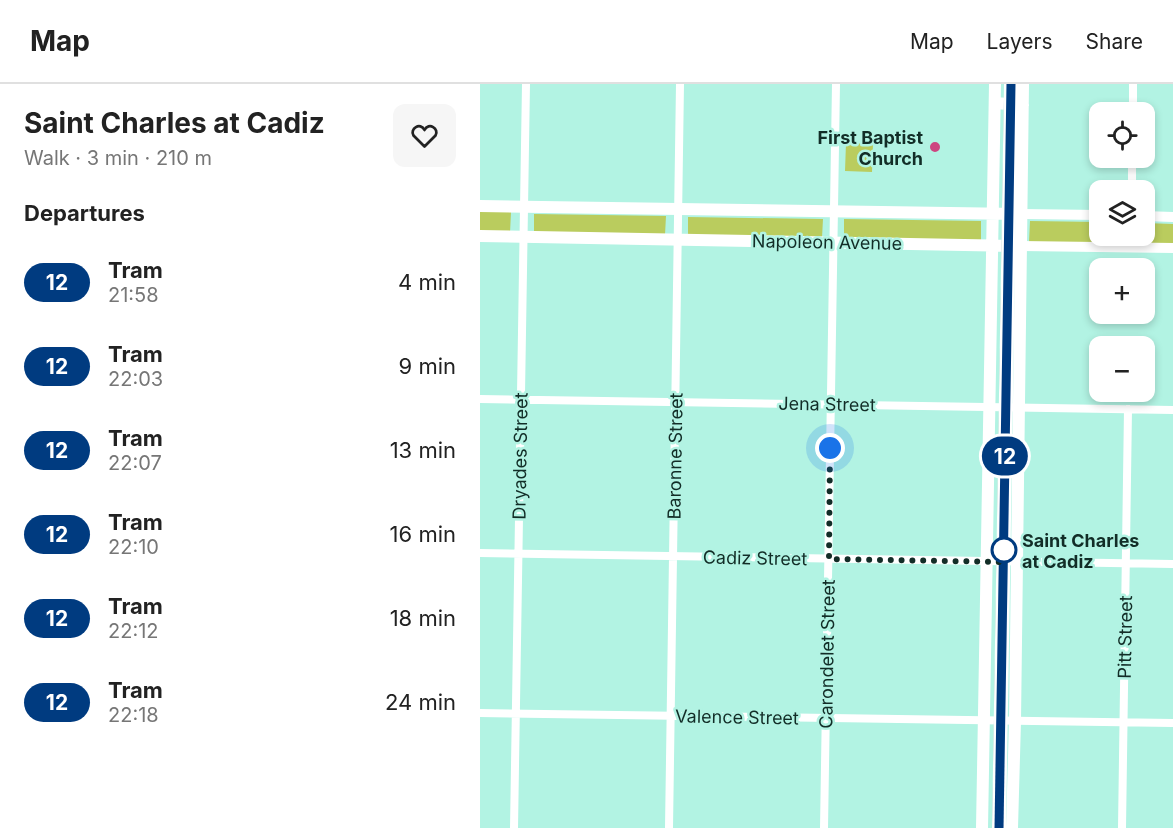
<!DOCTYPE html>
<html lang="en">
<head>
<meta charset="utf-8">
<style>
  body { margin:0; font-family:Inter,sans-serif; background:#f6f6f6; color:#222; height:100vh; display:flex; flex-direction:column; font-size:22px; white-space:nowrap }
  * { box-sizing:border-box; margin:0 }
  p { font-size:20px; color:#767676 }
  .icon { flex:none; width:33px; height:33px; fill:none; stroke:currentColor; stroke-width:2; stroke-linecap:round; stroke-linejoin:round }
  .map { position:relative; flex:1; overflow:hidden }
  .drawer { display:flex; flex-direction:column; background:#fff; width:480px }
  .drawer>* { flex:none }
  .badge { padding:0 12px; border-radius:20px; font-size:21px; line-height:39px }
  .buttons { position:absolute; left:609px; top:18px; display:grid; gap:12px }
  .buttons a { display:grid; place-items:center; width:66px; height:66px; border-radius:12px; background:#fff; box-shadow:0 3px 9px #0003; font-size:30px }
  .you { position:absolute; width:30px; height:30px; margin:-15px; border:4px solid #fff; border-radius:50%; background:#1a73e8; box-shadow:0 0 0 9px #1a73e833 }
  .map>.badge { position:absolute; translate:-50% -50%; box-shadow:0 0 0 3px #fff }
  h2 { padding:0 24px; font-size:22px; line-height:54px }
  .round { display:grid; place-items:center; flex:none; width:63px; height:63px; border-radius:12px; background:#f6f6f6 }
  .summary { display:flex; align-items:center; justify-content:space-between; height:102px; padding:0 24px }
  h1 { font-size:28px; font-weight:700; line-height:45px }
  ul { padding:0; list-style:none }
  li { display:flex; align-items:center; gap:18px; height:84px; padding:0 24px }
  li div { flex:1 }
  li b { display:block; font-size:22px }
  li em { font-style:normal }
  li .badge { min-width:66px; font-weight:700; text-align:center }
  header { display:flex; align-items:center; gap:36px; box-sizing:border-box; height:84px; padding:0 30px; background:#fff; border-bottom:2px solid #e0e0e0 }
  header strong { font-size:28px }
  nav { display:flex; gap:33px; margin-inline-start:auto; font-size:21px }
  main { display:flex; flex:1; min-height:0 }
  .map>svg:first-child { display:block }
  .green { fill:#bacc5e }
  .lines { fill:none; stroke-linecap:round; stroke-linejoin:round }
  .minor { stroke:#fff; stroke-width:8 }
  .tertiary { stroke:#fff; stroke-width:10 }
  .secondary { stroke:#fff; stroke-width:12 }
  .tram { stroke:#649388; stroke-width:1.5 }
  .line-casing { stroke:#fff; stroke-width:14 }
  .line { stroke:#003b80; stroke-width:9 }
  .walk { stroke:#122d27; stroke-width:6; stroke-dasharray:0 10.8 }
  .poi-dot { fill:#cd4580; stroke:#b2f3e3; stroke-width:2 }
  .stop-dot { fill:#fff; stroke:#003b80; stroke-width:3 }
  .labels { text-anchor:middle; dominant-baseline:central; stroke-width:5; stroke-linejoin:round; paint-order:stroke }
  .poi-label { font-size:18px; font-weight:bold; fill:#122d27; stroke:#b2f3e3; text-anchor:end }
  .street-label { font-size:18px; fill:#122d27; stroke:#b2f3e3 }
  .stop-label { font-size:18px; font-weight:bold; fill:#122d27; stroke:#b2f3e3; text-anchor:start }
</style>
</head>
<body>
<header>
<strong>Map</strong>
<nav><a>Map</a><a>Layers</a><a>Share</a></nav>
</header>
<main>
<section class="drawer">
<div class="summary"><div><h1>Saint Charles at Cadiz</h1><p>Walk · 3 min · 210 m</p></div><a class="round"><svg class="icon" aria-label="heart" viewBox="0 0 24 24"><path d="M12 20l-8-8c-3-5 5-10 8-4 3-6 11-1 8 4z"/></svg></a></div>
<h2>Departures</h2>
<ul>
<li><span class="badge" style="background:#003b80;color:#fff">12</span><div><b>Tram</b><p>21:58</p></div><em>4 min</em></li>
<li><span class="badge" style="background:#003b80;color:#fff">12</span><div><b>Tram</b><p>22:03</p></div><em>9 min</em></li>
<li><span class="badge" style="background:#003b80;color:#fff">12</span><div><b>Tram</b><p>22:07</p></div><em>13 min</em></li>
<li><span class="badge" style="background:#003b80;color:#fff">12</span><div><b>Tram</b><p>22:10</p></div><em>16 min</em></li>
<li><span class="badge" style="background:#003b80;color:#fff">12</span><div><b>Tram</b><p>22:12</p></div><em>18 min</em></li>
<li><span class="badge" style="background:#003b80;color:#fff">12</span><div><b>Tram</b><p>22:18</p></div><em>24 min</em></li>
</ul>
</section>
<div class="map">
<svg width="693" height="744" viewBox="0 0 693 744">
  <rect width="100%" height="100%" fill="#b2f3e3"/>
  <path class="green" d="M366 59 393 60 392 88 365 87Z
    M0 128H31L30 149 0 148Z
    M54 130 186 132 185 151 54 149Z
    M208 133 343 135 342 154 208 151Z
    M364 135 501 137V157L364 154Z
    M550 137 619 138 620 152H638L637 159 549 158Z
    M665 139 693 140V160L661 159V152H664Z"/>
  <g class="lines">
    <path class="minor" d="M653 28V0
      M652 106V74
      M651 164V152
      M0 315 693 326
      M0 469 693 480
      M0 629 693 639
      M34 744 46 0
      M189 744 200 0
      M344 744 356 0
      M642 744 648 325"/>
    <path class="tertiary" d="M542 130 620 131
      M664 132 693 133
      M541 162 693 164"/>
    <path class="secondary" d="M515 19 543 21
      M0 122 542 130
      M0 152 541 162
      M502 744 515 0
      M532 744 535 637 543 0"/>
    <path class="tram" d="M513 744 525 0"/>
  </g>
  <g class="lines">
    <g class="line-casing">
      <path id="line" d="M519 744 531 0"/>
    </g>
    <use href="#line" class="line"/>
    <path class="walk" d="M350 364 349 475 523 478 524 466"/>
  </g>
  <circle class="poi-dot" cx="455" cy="63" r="6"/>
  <circle class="stop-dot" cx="524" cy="466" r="12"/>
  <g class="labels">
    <g class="poi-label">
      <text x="443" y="53">First Baptist<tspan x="443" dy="21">Church</tspan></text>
    </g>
    <g class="street-label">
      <text transform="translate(347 158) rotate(1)">Napoleon Avenue</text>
      <text transform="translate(347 320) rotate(1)">Jena Street</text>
      <text transform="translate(40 372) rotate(-89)">Dryades Street</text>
      <text transform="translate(195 372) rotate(-89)">Baronne Street</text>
      <text transform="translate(275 474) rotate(1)">Cadiz Street</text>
      <text transform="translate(645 553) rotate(-89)">Pitt Street</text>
      <text transform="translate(347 570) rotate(-89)">Carondelet Street</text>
      <text transform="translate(257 633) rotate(1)">Valence Street</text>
    </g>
    <g class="stop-label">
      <text x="542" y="456">Saint Charles<tspan x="542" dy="21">at Cadiz</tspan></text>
    </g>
  </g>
</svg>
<div class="buttons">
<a><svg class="icon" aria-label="locate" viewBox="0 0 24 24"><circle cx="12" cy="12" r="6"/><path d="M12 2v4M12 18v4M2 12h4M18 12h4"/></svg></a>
<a><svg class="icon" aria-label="layers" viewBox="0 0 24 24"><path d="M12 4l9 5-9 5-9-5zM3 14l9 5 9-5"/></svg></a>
<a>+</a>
<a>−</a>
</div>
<div class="you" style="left:350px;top:364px"></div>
<b class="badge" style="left:525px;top:372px;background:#003b80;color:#fff">12</b>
</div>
</main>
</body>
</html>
